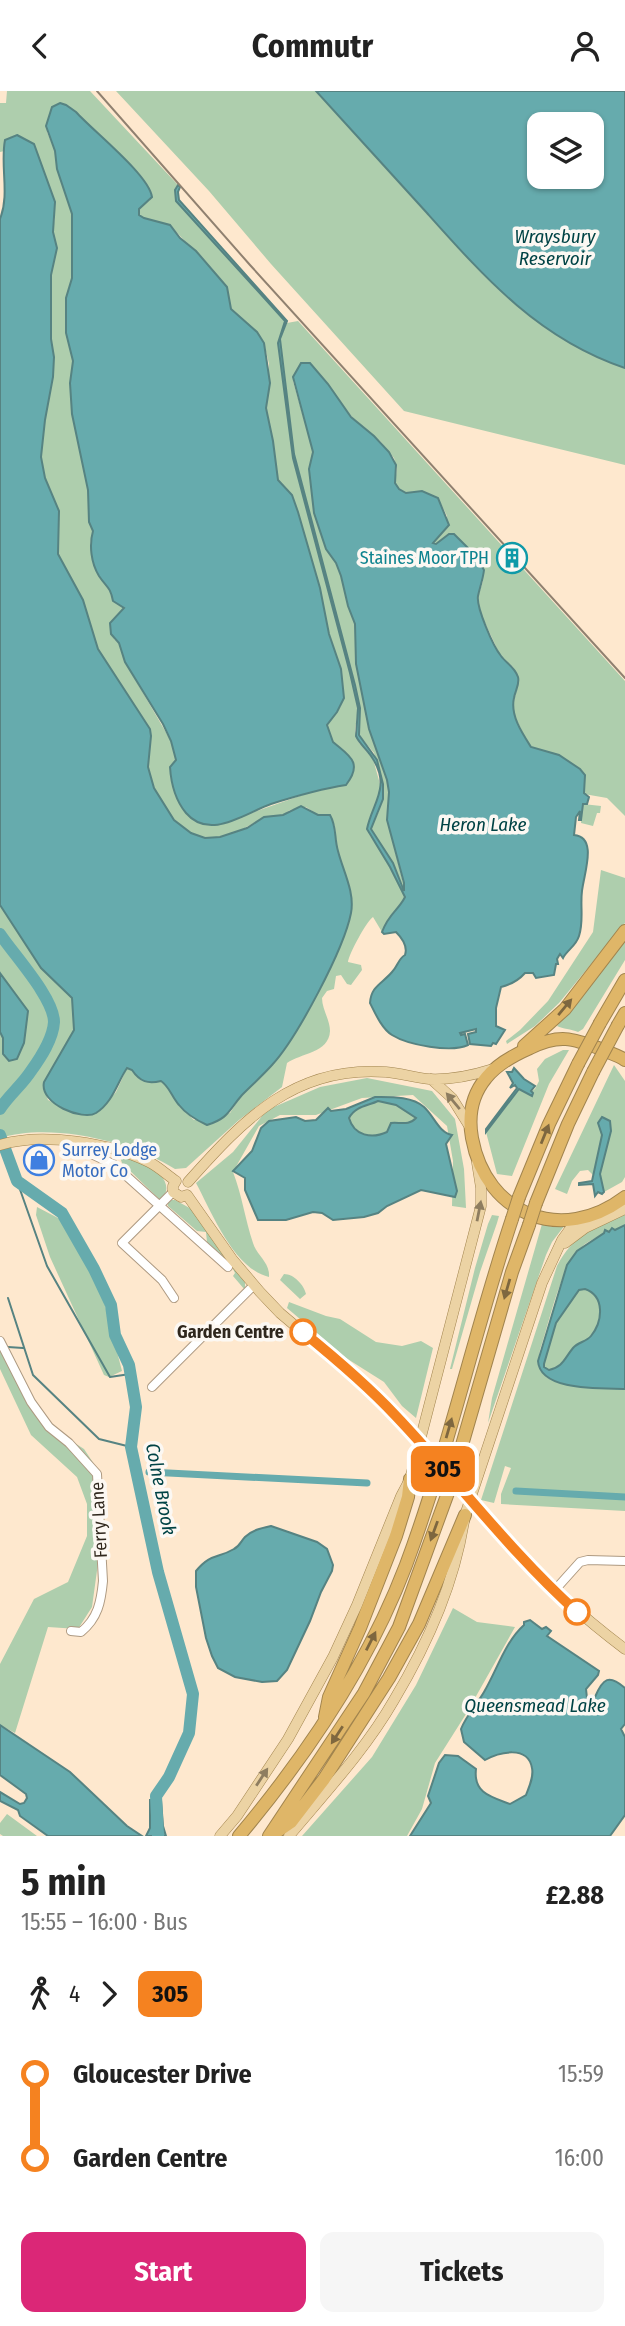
<!DOCTYPE html>
<html lang="en">
<head>
<meta charset="utf-8">
<style>
  body { margin:0; font-family:"Fira Sans Condensed",sans-serif; background:#f6f6f6; color:#222; height:100vh; display:flex; flex-direction:column; font-size:26px; white-space:nowrap }
  * { box-sizing:border-box; margin:0 }
  p { font-size:23px; color:#767676 }
  .icon { flex:none; width:38px; height:38px; fill:none; stroke:currentColor; stroke-width:2; stroke-linecap:round; stroke-linejoin:round }
  .map { position:relative; height:1745px; overflow:hidden }
  .details { display:flex; flex-direction:column; background:#fff; flex:1 }
  .details>* { flex:none }
  .badge { padding:0 14px; border-radius:10px; font-size:24px; line-height:46px }
  .controls { position:absolute; left:527px; top:21px; display:grid; gap:14px }
  .controls a { display:grid; place-items:center; width:77px; height:77px; border-radius:14px; background:#fff; box-shadow:0 2px 5px #0004; font-size:35px }
  .map>.badge { position:absolute; translate:-50% -50%; box-shadow:0 0 0 4px #fff }
  .legs { display:flex; align-items:center; gap:10px; height:77px; padding:0 21px; font-size:23px }
  .legs p { margin-inline-start:auto }
  .overview { display:flex; align-items:center; justify-content:space-between; height:119px; padding:0 21px }
  h1 { font-size:38px; font-weight:700; line-height:52px }
  .primary-button { display:flex; gap:14px; margin-top:auto; padding:14px 21px }
  .primary-button a { flex:1; height:80px; border-radius:14px; background:#db2777; color:#fff; font-size:28px; font-weight:700; line-height:80px; text-align:center }
  .primary-button a+a { background:#f6f6f6; color:#222 }
  ul { padding:0 21px; list-style:none }
  li { display:flex; align-items:center; gap:24px; height:84px; font-size:26px }
  li i { display:grid; place-items:center; width:10px; height:100%; margin:0 9px; background:currentColor }
  li i::after { content:''; width:18px; height:18px; margin:-9px; border:5px solid; border-radius:50%; background:#fff }
  li p { margin-inline-start:auto }
  li:first-child i { background:linear-gradient(#0000 50%,currentColor 0) }
  li:last-child i { background:linear-gradient(currentColor 50%,#0000 0) }
  header { display:flex; justify-content:space-between; align-items:center; height:91px; padding:0 21px; background:#fff; font-size:32px; font-weight:700 }
  .map>svg:first-child { display:block }
  .green { fill:#aecead; fill-rule:evenodd }
  .water { fill:#66abad; stroke:#568382; stroke-width:2; fill-rule:evenodd }
  .lines { fill:none; stroke-linecap:round; stroke-linejoin:round }
  .stream { stroke:#568382; stroke-width:2 }
  .canal { stroke:#66abad; stroke-width:7 }
  .river { stroke:#66abad; stroke-width:12 }
  .major-tunnel { stroke:#d5c1ab; stroke-width:10; stroke-dasharray:10 5; stroke-linecap:butt }
  .minor-casing { stroke:#ae9a82; stroke-width:10 }
  .major-casing { stroke:#a1844e; stroke-width:11 }
  .highway-casing { stroke:#a1844e; stroke-width:14 }
  .minor { stroke:#fff; stroke-width:8 }
  .major { stroke:#ecd3a4; stroke-width:10 }
  .highway { stroke:#dfb668; stroke-width:12 }
  .rail { stroke:#908170; stroke-width:2 }
  .highway-bridge-casing { stroke:#a1844e; stroke-width:14; stroke-linecap:butt }
  .highway-bridge { stroke:#dfb668; stroke-width:12 }
  .oneway { fill:#7e673f }
  .oneway2 { fill:#8e7d60 }
  .line-1-casing { stroke:#fff; stroke-width:16 }
  .line-1 { stroke:#f58220; stroke-width:10 }
  .stop-1-dot { fill:#fff; stroke:#f58220; stroke-width:3.5 }
  .labels { text-anchor:middle; dominant-baseline:central; stroke-width:7; stroke-linejoin:round; paint-order:stroke }
  .culture-label { font-size:18px; fill:#0d838f; stroke:#fcf8f3; text-anchor:end }
  .shop-label { font-size:18px; fill:#366cbe; stroke:#fcf8f3; text-anchor:start }
  .stop-label { font-size:18px; font-weight:bold; fill:#2f271d; stroke:#fcf8f3; text-anchor:end }
  .street-label { font-size:18px; fill:#2f271d; stroke:#fcf8f3 }
  .water-label { font-size:19px; font-style:italic; fill:#004345; stroke:#fcf8f3 }
</style>
</head>
<body>
<header><svg class="icon" aria-label="back" viewBox="0 0 24 24"><path d="M15 5l-7 7 7 7"/></svg>Commutr<svg class="icon" aria-label="person" viewBox="0 0 24 24"><circle cx="12" cy="8" r="4"/><path d="M4 21q1-7 8-7t8 7"/></svg></header>
<div class="map">
<svg width="625" height="1745" viewBox="0 0 625 1745">
  <rect width="100%" height="100%" fill="#fee8ce"/>
  <path class="green" d="M7 0H90L178 94 175 99 176 110 284 228 285 234 278 252 293 367 350 582 358 617 355 640 359 652 373 668 380 693V707L368 734 369 743 390 775 405 806C398 821 389 821 382 841L373 826C366 831 349 863 348 871L361 874 362 879 351 894 347 893 341 884 336 885 334 898 327 900 322 907C322 918 330 929 330 940 329 962 301 962 287 972L282 996 239 1029 186 1077 175 1078C132 1050 50 1031 0 1047V941L3 947 28 920 0 882V814L41 877 72 907C72 918 76 932 73 942 65 965 38 982 48 1009L65 1018 98 1021 116 1001 127 977 166 993 179 1015 194 1029 230 1022 241 1005 274 972 304 925 346 839 352 820 337 758 335 736 330 724H318L306 716 290 719 283 724 264 726 236 742 220 746 205 747 191 742 174 729 154 697 148 676 150 638 98 558 83 509 58 463 59 420 45 388 41 366 45 330 53 286 54 266 51 248V184L57 157 53 141 55 124 53 105 45 89 34 53 0 61V12H6ZM76 21 142 87 150 109 139 118V124L144 127 170 134 227 196 231 218 257 241 264 252 269 273 266 317 273 350 278 389 285 396 306 450 320 496 329 543 341 578V615L327 634 333 652C348 664 364 671 346 694L314 700 237 727 182 716 171 687 176 669 171 650 125 571 119 552 114 548 113 528 124 518 112 508 110 497 100 487 97 480 90 453 93 440 89 431 88 399 72 323 70 292 73 270 66 242V207L72 187V122L57 78 55 60 47 41Z
    M116 0H316C350 38 385 76 419 114 479 179 539 248 625 277V374L404 320 271 173 209 100Z
    M298 230 625 590V725L607 707 584 703 585 684 573 673 559 664 531 656 528 653 512 619 518 593 513 576 500 564 479 519 478 506 483 490 449 443 436 453 433 452 447 437V425L438 407 417 400 406 402 399 398 395 392 397 377 394 367 380 350 352 326 321 286 293 290 313 361 309 378 314 422 326 458 336 472 341 485 348 515 355 533 356 573 369 638 387 689 389 701 387 729 406 803 393 772 371 738 379 720 383 693 374 662 359 644 360 617 355 594 294 363 280 248 287 232Z
    M583 713 601 715 600 722H597L593 735 581 732Z
    M601 779 625 787V832L559 912 535 935 507 953 506 950 520 939 548 910 593 841Z
    M625 848V869L583 938 578 941C571 938 563 938 557 935Z
    M563 959H569L549 993 512 1085 497 1083 486 1041 519 998 527 1003 535 998 539 990 537 978 545 968Z
    M614 974 625 990V1086L622 1091 604 1101 600 1083 611 1040 598 1032 602 1044 593 1084 588 1079 580 1080 572 1090 567 1103 555 1098Z
    M367 987 432 1000 455 1028 464 1078 466 1117 452 1115 453 1070 447 1035 413 1004 362 1007 316 1024H280L259 1035 233 1081C242 1104 245 1128 253 1152 257 1165 270 1171 269 1186 234 1178 212 1122 196 1092L233 1061 267 1019 320 996Z
    M378 1010 396 1014 416 1026C410 1033 404 1033 395 1031 391 1037 385 1045 377 1046 365 1047 352 1038 349 1027 355 1015 368 1015 378 1010Z
    M119 1063C136 1069 182 1084 161 1110L122 1072Z
    M171 1109H175L197 1121 245 1191V1199L233 1185 235 1182 231 1174 207 1151 206 1141 197 1140 168 1115V1111Z
    M37 1116 58 1127 73 1141 100 1195 122 1280 109 1286 104 1284 50 1166 36 1124Z
    M625 1122V1134C612 1141 598 1144 585 1153 561 1171 550 1230 540 1259 538 1272 538 1279 549 1288L625 1298V1420L501 1413V1403L511 1377 505 1375 494 1412 481 1409 557 1175C573 1144 595 1136 625 1122Z
    M492 1124 499 1125 497 1132 480 1181 452 1278H450L475 1177 488 1133Z
    M542 1133 553 1136 565 1134 552 1151 546 1164 488 1332 492 1307Z
    M284 1183C294 1183 304 1194 306 1203L300 1208 280 1189Z
    M585 1198C605 1204 603 1230 592 1245 586 1251 578 1251 573 1257 564 1268 563 1276 549 1279L544 1276V1273L556 1232 579 1199Z
    M289 1211 326 1225 340 1228 376 1251 402 1255 421 1250 433 1257 416 1327 402 1315 384 1291 346 1267 287 1217Z
    M0 1257 50 1336 84 1358 94 1373 99 1465 92 1516 78 1538 48 1536 15 1642 0 1634V1573L34 1508 68 1491 87 1445V1413L77 1386 31 1344 0 1278Z
    M453 1517 477 1531 515 1536 466 1623 435 1672 422 1718 407 1745H302L372 1666 416 1594Z
    M7 1723 37 1745H3L0 1743V1732Z"/>
  <path class="water" d="M316 0H625V277C539 248 486 188 427 122 390 81 353 41 316 0ZM539 33H592V86H539Z
    M60 12 66 14 76 21C93 40 149 84 152 106L139 118V124L144 127 170 134 180 147 196 160 227 196 231 218 257 241 264 252 270 292 266 317 273 350 278 389 292 404 298 421 320 497 329 543 341 578 344 607 337 621 327 634 333 651C348 664 364 671 346 694 320 698 296 705 271 713 245 722 210 750 186 722 176 710 171 692 170 676L176 669 171 650 163 633 125 571 119 552 111 543 110 532 124 517 113 510C110 495 107 497 99 485 91 472 89 454 93 440L89 431 88 399 72 323 70 292 73 270 66 242V207L72 187V123L57 78 55 60 46 35 52 16Z
    M17 44 34 53 55 111 53 141 57 157 51 184V248L54 266 53 286 45 329 41 366 45 387 59 420 58 463 83 509 98 558 150 638 151 645 148 676 154 697 174 729 191 742 205 747 220 746 247 737 264 726 283 724 301 715 318 724H330C337 736 334 747 338 760 343 780 355 801 351 822 344 858 297 947 272 974 263 984 252 994 242 1004 228 1020 229 1027 207 1034 196 1029 186 1023 179 1014 172 1006 169 995 161 990 148 993 140 991 132 979L127 977C117 992 113 1011 96 1022 83 1030 39 1013 44 991L74 939 72 907 41 877 0 814V128C10 103 0 75 5 49Z
    M178 94 180 96 178 101 179 109 287 230 280 248 294 363 355 594 360 617 359 644 377 669 383 693V708L371 738 393 772 404 800V792L387 729 389 701 387 689 369 638 356 573 355 533 348 515 341 485 336 472 326 458 314 422 309 378 313 361 293 286 301 272H310L328 293 351 326 374 345 389 361 396 374 395 392 399 398 406 402 422 400 438 407 449 434 433 452 436 453 449 443H454L474 463 484 479C483 488 480 496 478 505 476 516 493 555 501 565 506 572 515 576 518 586 520 593 515 600 514 607 510 624 522 642 531 656L559 664 580 678 585 684 584 702 589 706 587 713H583L581 729H579L580 720 576 726 574 744C598 746 584 782 582 800 580 815 584 830 579 845 576 855 567 859 563 867L560 863 557 868 558 873H556L554 884 536 887 533 882H525C518 890 509 894 501 896L496 917V935L505 939 496 953 493 952 491 955 470 953 468 943 476 941V938L460 942 461 944 465 943 468 954C451 962 408 954 392 944 382 938 375 922 370 912 371 895 382 893 392 881 398 875 398 868 405 864 408 855 402 847 396 841L384 843 382 841C389 822 398 820 405 806L390 776 367 738C372 712 391 697 373 668 368 659 360 654 356 645L358 617 350 582 293 367 278 252 285 230 176 110 175 99Z
    M0 882 28 920 24 952 17 968 9 970 3 963V947L0 941Z
    M514 977 524 988 535 995 531 1000 533 1002 532 1005 519 998 486 1041V1038L517 997 515 994 510 997 513 992 507 981H512Z
    M375 1006C391 1006 412 1005 424 1016 434 1025 439 1042 452 1044L446 1053 457 1100 455 1106 421 1099 387 1115 378 1122 364 1126 333 1129 322 1122 313 1121 286 1129H258L245 1099V1087L233 1080 252 1060 261 1037 269 1030 296 1026 305 1030 316 1029 328 1017 331 1020 346 1018ZM378 1010 396 1014 416 1027C409 1035 400 1031 391 1032L387 1041C372 1048 354 1045 349 1027 355 1015 368 1015 378 1010Z
    M602 1026 610 1030 611 1040 600 1083 604 1101 602 1103 598 1101 595 1105 593 1093 579 1094V1092L592 1090 602 1044 598 1032Z
    M625 1134V1298C603 1297 540 1301 538 1270L567 1174 577 1160 604 1142 605 1139 609 1141 612 1137 615 1139ZM585 1198C605 1205 603 1230 591 1245 586 1251 578 1251 573 1257 564 1268 563 1276 549 1279L544 1276V1273L556 1232 579 1199Z
    M271 1435 317 1451 327 1458 333 1474 332 1480 321 1501 310 1530 287 1579 277 1590 262 1591 235 1586 218 1577 212 1565 206 1547 196 1496V1480C211 1462 217 1468 234 1458 240 1455 241 1450 245 1446 252 1439 262 1437 271 1435Z
    M530 1529 542 1538 546 1536 551 1540 547 1545 599 1580 598 1584 586 1598 587 1607 595 1606C603 1587 609 1583 625 1597V1633L621 1638 625 1646V1724L610 1745H410L431 1712 428 1705 439 1672 445 1664 458 1665 476 1678C473 1702 491 1706 510 1713L526 1704C529 1696 534 1686 532 1677 528 1654 499 1661 485 1669L464 1651 461 1638C466 1625 477 1613 484 1601 497 1579 505 1551 524 1534V1531Z
    M0 1634 70 1681 127 1735 142 1745H48L20 1725 18 1719 0 1710V1701L20 1713 24 1712 27 1707 26 1703 0 1684Z
    M150 1709H161L163 1735 166 1745H146L150 1737Z"/>
  <g class="lines">
    <path class="stream" d="M17 1090 47 1175 110 1286 130 1283
      M8 1207 33 1284 99 1348 131 1356
      M8 1256 23 1257"/>
    <path class="canal" d="M149 1381 367 1392
      M516 1400 625 1406"/>
    <path class="river" d="M0 843C14 864 54 907 54 931 53 948 41 966 31 980 22 994 9 1004 0 1018
      M0 1044 17 1090 62 1122 94 1178 111 1214 115 1244 129 1274 136 1316 131 1356 158 1481 193 1603 189 1642 169 1686 156 1705 158 1745"/>
    <path class="major-tunnel" d="M415 1347 479 1418"/>
    <g class="minor-casing">
      <path id="minor" d="M89 1062 113 1073 228 1176
        M173 1101 122 1152 162 1189 174 1207
        M0 1250 31 1311 49 1336 69 1352 97 1383 103 1490C101 1511 98 1527 81 1541L71 1540
        M152 1296 254 1194
        M554 1500 580 1471 588 1469 625 1470"/>
    </g>
    <g class="major-casing">
      <path id="major" d="M431 988 452 1007 470 1036
        M0 1054C42 1041 110 1052 149 1071 159 1076 167 1084 176 1090
        M176 1090 173 1095V1101L181 1106 187 1104
        M188 1091C244 1028 295 974 386 981 401 982 415 987 429 988 449 989 474 984 493 978
        M187 1104 232 1168 260 1201 280 1222 370 1298 413 1344
        M565 1152 585 1137 625 1118
        M479 1418C522 1470 570 1517 625 1558
        M220 1745 237 1725 288 1648 333 1566 357 1514 401 1405 410 1388 481 1115V1097L477 1072
        M289 1745C325 1702 366 1658 394 1609 427 1554 456 1488 465 1424L542 1192 562 1149 570 1138 586 1127"/>
    </g>
    <g class="highway-casing">
      <path id="highway" d="M600 932 625 889
        M618 934 625 922
        M524 955 565 918 625 840
        M625 969C618 964 609 962 601 958 572 947 559 943 530 957 514 964 497 973 486 987 472 1004 468 1025 472 1047 486 1124 562 1154 625 1106
        M519 1106 549 1033 578 973
        M536 1112 568 1033 593 981
        M325 1626 329 1606 360 1537 396 1445 408 1406 410 1388
        M275 1742 291 1731 324 1688 389 1587 419 1533 465 1424
        M239 1745C307 1664 368 1574 406 1474 448 1361 474 1242 512 1128
        M269 1745 364 1602 399 1536 449 1399 512 1181 529 1134"/>
    </g>
    <use href="#minor" class="minor"/>
    <use href="#major" class="major"/>
    <use href="#highway" class="highway"/>
    <path class="rail" d="M97 0 250 174 625 587"/>
    <g class="highway-bridge-casing">
      <path id="highway-bridge" d="M578 973 600 932
        M593 981 618 934
        M512 1128 519 1106
        M529 1134 536 1112"/>
    </g>
    <use href="#highway-bridge" class="highway-bridge"/>
  </g>
  <defs><path id="oneway-solid" d="M-6-.8H1V-3.2L6.5 0L1 3.2V.8H-6Z" transform="scale(1.75)"/></defs>
  <g class="oneway">
    <use href="#oneway-solid" transform="translate(565 916) rotate(-50)"/>
    <use href="#oneway-solid" transform="translate(545 1043) rotate(-68)"/>
    <use href="#oneway-solid" transform="translate(507 1198) rotate(106)"/>
    <use href="#oneway-solid" transform="translate(449 1337) rotate(-74)"/>
    <use href="#oneway-solid" transform="translate(434 1440) rotate(110)"/>
    <use href="#oneway-solid" transform="translate(371 1550) rotate(-63)"/>
    <use href="#oneway-solid" transform="translate(337 1644) rotate(123)"/>
  </g>
  <g class="oneway2">
    <use href="#oneway-solid" transform="translate(453 1010) rotate(-130)"/>
    <use href="#oneway-solid" transform="translate(479 1120) rotate(-79)"/>
    <use href="#oneway-solid" transform="translate(262 1686) rotate(-57)"/>
  </g>
  <g class="lines">
    <g class="line-1-casing">
      <path id="line-1" d="M303 1241C335 1267 367 1294 395 1324 457 1389 510 1461 577 1521"/>
    </g>
    <use href="#line-1" class="line-1"/>
  </g>
  <defs>
    <g id="building-ring" transform="scale(1.575)"><circle r="9.5" fill="#fcf8f3" stroke="#0f9aa8" stroke-width="1.5"/><path d="M-4-6H4V6H1V3H-1V6H-4ZM-2.5-4.3h1.7v1.8h-1.7ZM.8-4.3h1.7v1.8H.8ZM-2.5-1h1.7V.8h-1.7ZM.8-1h1.7V.8H.8Z" fill="#0f9aa8"/></g>
    <g id="shop-ring" transform="scale(1.575)"><circle r="9.5" fill="#fcf8f3" stroke="#3f7fe0" stroke-width="1.5"/><path d="M-5-2.5h2.3a2.7 3.5 0 0 1 5.4 0H5L5.5 6h-11ZM-1.5-2.5h3a1.5 2.3 0 0 0-3 0Z" fill="#3f7fe0"/></g>
  </defs>
  <g fill-rule="evenodd">
    <use href="#building-ring" x="512" y="467"/>
    <use href="#shop-ring" x="39" y="1069"/>
  </g>
  <g class="stop-1-dot">
    <circle cx="303" cy="1241" r="12"/>
    <circle cx="577" cy="1521" r="12"/>
  </g>
  <g class="labels">
    <g class="culture-label">
      <text x="489" y="467">Staines Moor TPH</text>
    </g>
    <g class="shop-label">
      <text x="62" y="1059">Surrey Lodge<tspan x="62" dy="21">Motor Co</tspan></text>
    </g>
    <g class="stop-label">
      <text x="284" y="1241">Garden Centre</text>
    </g>
    <g class="street-label">
      <text transform="translate(99 1429) rotate(-93)">Ferry Lane</text>
    </g>
    <g class="water-label">
      <text x="555" y="145">Wraysbury<tspan x="555" dy="22">Reservoir</tspan></text>
      <text x="483" y="733">Heron Lake</text>
      <text transform="translate(161 1398) rotate(79)">Colne Brook</text>
      <text x="535" y="1614">Queensmead Lake</text>
    </g>
  </g>
</svg>
<div class="controls">
<a><svg class="icon" aria-label="layers" viewBox="0 0 24 24"><path d="M12 4l9 5-9 5-9-5zM3 14l9 5 9-5"/></svg></a>
</div>
<b class="badge" style="left:443px;top:1378px;background:#f58220;color:#111">305</b>
</div>
<section class="details">
<div class="overview"><div><h1>5 min</h1><p>15:55 – 16:00 · Bus</p></div><b>£2.88</b></div>
<div class="legs"><svg class="icon" aria-label="walk" viewBox="0 0 24 24"><circle cx="13" cy="4" r="2"/><path d="M13 8l-2 6 4 7M11 14l-3 7M7 12l3-4h3l4 4"/></svg>4<svg class="icon" aria-label="forward" viewBox="0 0 24 24"><path d="M9 5l7 7-7 7"/></svg><b class="badge" style="background:#f58220;color:#111">305</b></div>
<ul>
<li><i style="color:#f58220"></i><b>Gloucester Drive</b><p>15:59</p></li>
<li><i style="color:#f58220"></i><b>Garden Centre</b><p>16:00</p></li>
</ul>
<div class="primary-button"><a>Start</a><a>Tickets</a></div>
</section>
</body>
</html>
